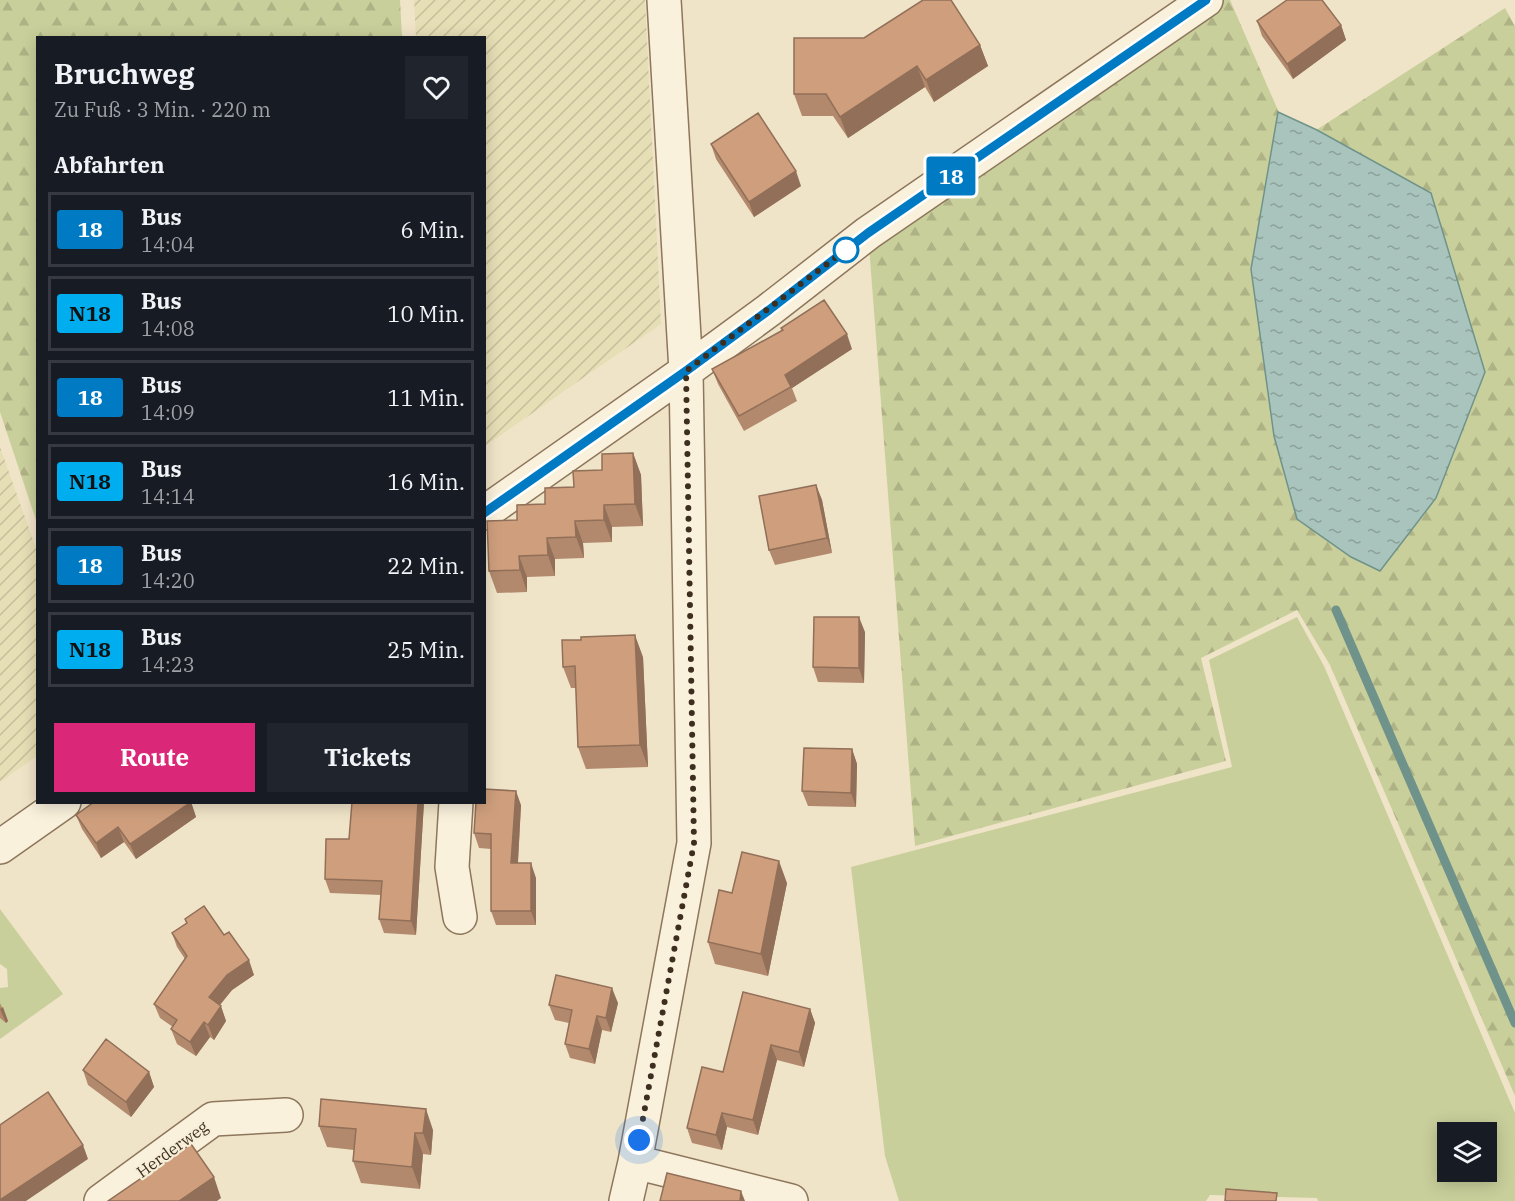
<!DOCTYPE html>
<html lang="de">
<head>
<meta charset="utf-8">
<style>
  body { margin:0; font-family:"IBM Plex Serif",serif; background:#20242c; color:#f1f3f6; height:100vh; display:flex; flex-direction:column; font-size:22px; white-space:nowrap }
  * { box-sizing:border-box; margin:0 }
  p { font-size:20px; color:#9ea1a6 }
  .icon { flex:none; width:33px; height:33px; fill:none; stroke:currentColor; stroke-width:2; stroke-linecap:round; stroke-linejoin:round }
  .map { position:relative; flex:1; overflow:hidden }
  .sheet { position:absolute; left:36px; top:36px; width:450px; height:768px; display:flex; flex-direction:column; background:#171b24; border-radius:0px; box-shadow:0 3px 15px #0003 }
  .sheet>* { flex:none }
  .badge { padding:0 12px; border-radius:4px; font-size:21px; line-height:39px }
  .tools { position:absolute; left:1437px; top:1122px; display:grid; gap:12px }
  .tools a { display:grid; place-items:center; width:60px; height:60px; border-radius:0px; background:#171b24; box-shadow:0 3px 15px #0003; font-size:30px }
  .you { position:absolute; width:30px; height:30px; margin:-15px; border:4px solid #fff; border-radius:50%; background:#1a73e8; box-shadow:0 0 0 9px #1a73e833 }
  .map>.badge { position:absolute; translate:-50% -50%; box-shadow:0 0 0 3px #fff }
  h2 { padding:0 18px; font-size:22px; line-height:54px }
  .round { display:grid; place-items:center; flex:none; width:63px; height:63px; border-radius:0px; background:#20242c }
  .summary { display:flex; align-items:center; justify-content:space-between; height:102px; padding:0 18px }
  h1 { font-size:28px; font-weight:700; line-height:45px }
  .action { display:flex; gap:12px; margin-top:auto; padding:12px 18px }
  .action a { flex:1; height:69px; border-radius:0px; background:#db2777; color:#fff; font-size:24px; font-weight:700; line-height:69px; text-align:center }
  .action a+a { background:#20242c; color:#f1f3f6 }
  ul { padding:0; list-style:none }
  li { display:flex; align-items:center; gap:18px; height:75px; margin:0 12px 9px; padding:0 6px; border:3px solid #363941; border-radius:0px }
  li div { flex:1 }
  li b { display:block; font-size:22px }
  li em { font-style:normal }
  li .badge { min-width:66px; font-weight:700; text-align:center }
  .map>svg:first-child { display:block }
  .farmland { fill:url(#farmland-furrows) }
  .green { fill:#c9cf9b; fill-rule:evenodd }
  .forest { fill:url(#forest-firs) }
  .water { fill:url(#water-ripples); stroke:#6f938a; stroke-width:1.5 }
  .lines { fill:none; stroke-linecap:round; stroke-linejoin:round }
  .stream { stroke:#6f938a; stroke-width:9 }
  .minor-casing { stroke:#8d765c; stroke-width:36 }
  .minor { stroke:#faf1dc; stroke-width:33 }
  .wall { fill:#b2896c }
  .shaded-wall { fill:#916f58 }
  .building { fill:#cf9f7d; stroke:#916f58; stroke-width:1.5 }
  .line-casing { stroke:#fff; stroke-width:14 }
  .line { stroke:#007ac3; stroke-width:9 }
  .walk { stroke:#3d2e20; stroke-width:6; stroke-dasharray:0 10.8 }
  .stop-dot { fill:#fff; stroke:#007ac3; stroke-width:3 }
  .labels { text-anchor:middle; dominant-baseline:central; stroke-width:4.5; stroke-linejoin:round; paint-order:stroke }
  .street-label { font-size:16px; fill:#3d2e20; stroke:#f7eed8 }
</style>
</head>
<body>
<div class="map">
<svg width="1515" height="1201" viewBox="0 0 1515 1201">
  <defs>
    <pattern id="farmland-furrows" width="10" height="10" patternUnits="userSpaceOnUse" patternTransform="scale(1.5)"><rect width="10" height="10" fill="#e6deb5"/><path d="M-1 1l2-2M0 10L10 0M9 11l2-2" fill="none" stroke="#c6bf9b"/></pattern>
    <pattern id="forest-firs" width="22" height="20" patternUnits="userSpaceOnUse" patternTransform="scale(1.5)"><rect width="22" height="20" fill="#c9cf9b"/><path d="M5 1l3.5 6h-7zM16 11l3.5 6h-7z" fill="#aeb285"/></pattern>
    <pattern id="water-ripples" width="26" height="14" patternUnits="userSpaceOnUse" patternTransform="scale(1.5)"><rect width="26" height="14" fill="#a9c4bc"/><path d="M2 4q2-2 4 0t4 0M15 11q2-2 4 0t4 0" fill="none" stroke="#8ba098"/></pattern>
  </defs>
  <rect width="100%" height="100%" fill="#f0e4c8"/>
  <path class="farmland" d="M414 0H645L661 324 485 446 484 38 416 37Z
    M0 447 38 554 37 756 0 782Z"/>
  <path class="green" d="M1297 617 1324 666 1515 1113V1201H1318L1317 1198 1210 1195 1206 1201H899L885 1156 851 867 1232 767 1209 660ZM1448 1132H1486V1172H1448Z
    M0 909 63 994 0 1039V988L8 987 7 969 0 964Z"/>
  <path class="forest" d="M0 0H400L402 37 38 38 37 523 0 412Z
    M1206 0H1230L1293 145 1505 8 1515 26V1096L1330 665 1297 610 1201 658 1226 761 915 846 868 233Z"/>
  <path class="water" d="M1278 112 1317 130 1431 193 1485 372 1436 498 1380 571 1351 557 1297 519 1274 436 1251 269Z"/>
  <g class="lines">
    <path class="stream" d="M1336 610 1515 1023"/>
    <g class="minor-casing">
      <path id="minor" d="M484 513 686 371 769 310 868 233 1206 0
        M456 802 452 867 460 917
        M0 847 64 802
        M635 1162 791 1201
        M101 1201 213 1119 286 1115
        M626 1201 635 1162 694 843 686 371 664 0"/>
    </g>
    <use href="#minor" class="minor"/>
  </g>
  <path class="wall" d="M1257 21 1341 25 1346 40 1293 79 1262 36Z
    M980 45 988 66 934 102 925 87 848 138 833 116H802L794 94Z
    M711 144 801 186 754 217 716 159Z
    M781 328 852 349 792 388 797 401 744 431 718 384 712 369 782 331Z
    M633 453 641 475 643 526 612 527V542L583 543 584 558 555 559V576L527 577V592L497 593 489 571 517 520 602 470Z
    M816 485 822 500 832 553 775 565 769 550Z
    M865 632 864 683 818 682 813 667Z
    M643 657 648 767 586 769 578 747 576 688H571L563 667Z
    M852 749 857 764 856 807 808 806 802 791Z
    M191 802 196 817 136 859 124 842 101 858 82 829 76 815Z
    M352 802H424L416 935 384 933 379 919 381 895 330 893 325 879 349 839Z
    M521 805 518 863 536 878V925H496L491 911V849L479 848 474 833Z
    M787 883 768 976 715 964 708 942Z
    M185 919 224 935 254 975 232 990 220 1005 226 1021 214 1040 210 1037 196 1056 177 1044 171 1029 173 1027 160 1018 154 1004 185 959 177 947 172 933 186 923Z
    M0 1003 8 1021 6 1023 0 1018Z
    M618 1003 611 1032 602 1030 595 1064 570 1058 565 1044 569 1023 555 1020 549 1005Z
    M810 1009 815 1023 804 1067 777 1060 758 1135 727 1127 722 1150 692 1143 687 1128 723 1072Z
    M83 1070 149 1072 154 1087 131 1117 88 1085Z
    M319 1126 433 1130 431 1155 423 1154 420 1189 361 1183 353 1161 354 1150 327 1147Z"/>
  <path class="shaded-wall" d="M1341 25 1346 40 1293 79 1287 64Z
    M980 45 988 66 934 102 926 80Z
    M917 66 925 87 848 138 840 117Z
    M796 171 801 186 754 217 749 202Z
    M847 334 852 349 792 388 785 375Z
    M633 453 641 475 643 526 635 504Z
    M816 485 822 500 832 553 827 538Z
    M604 505 612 527V542L604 520Z
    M575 521 583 543 584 558 576 537Z
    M547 538 555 559V576L548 555Z
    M519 556 527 577V592L520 570Z
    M859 617 865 632 864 683 859 668Z
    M635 635 643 657 648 767 640 745Z
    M852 749 857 764 856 807 851 793Z
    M516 791 521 805 517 878 511 863Z
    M191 802 196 817 136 859 130 844Z
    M418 802H424L416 935 411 921Z
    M118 827 124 842 101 858 96 843Z
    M779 861 787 883 768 976 761 954Z
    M531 863 536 878V925L531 911Z
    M249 960 254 975 232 990 214 1012 209 997 227 975Z
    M612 988 618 1003 611 1032 606 1018Z
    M221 1006 226 1021 214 1040 208 1025Z
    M3 1007 8 1021 6 1023 0 1009Z
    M810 1009 815 1023 804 1067 799 1052Z
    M597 1016 602 1030 595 1064 589 1049Z
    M204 1022 210 1037 196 1056 190 1042Z
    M771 1045 777 1060 758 1135 753 1120Z
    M149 1072 154 1087 131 1117 126 1102Z
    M426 1109 433 1130 431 1155 423 1133Z
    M722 1113 727 1127 722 1150 716 1135Z
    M415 1133 423 1154 420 1189 412 1167Z
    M83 1145 88 1159 26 1201H0V1200Z
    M214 1177 221 1198 217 1201H179Z
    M741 1191 745 1201H740Z"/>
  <path class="building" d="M923 0H951L980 45 926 80 917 66 840 117 826 94H794V38H864Z
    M1287 0H1322L1341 25 1287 64 1257 21Z
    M758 113 796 171 749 202 711 144Z
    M824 300 847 334 785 375 791 387 739 416 712 369 783 330 781 328Z
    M633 453 635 504 604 505V520L575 521 576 537 547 538 548 555 519 556 520 570 489 571 487 521 517 520V505L545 504V488L574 487 573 471 602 470V454Z
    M816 485 827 538 769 550 759 496Z
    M814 617H859V668L813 667Z
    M635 635 640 745 578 747 575 666 563 667 562 640H581V637Z
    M804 748 852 749 851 793 802 791Z
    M484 789 516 791 511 863H531V911H491V834L474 833 476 802H484Z
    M94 802H191L130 844 118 827 96 843 76 815Z
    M352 802H418L411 921 379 919 382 881 325 879 326 839H349Z
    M742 852 779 861 761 954 708 942 719 890 732 893Z
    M204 906 224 935 229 932 249 960 227 975 209 997 221 1006 208 1025 204 1022 190 1042 171 1029 177 1020 154 1004 187 956 172 933 187 923 185 919Z
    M556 975 612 988 606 1018 597 1016 589 1049 565 1044 572 1010 549 1005Z
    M743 992 810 1009 799 1052 771 1045 753 1120 722 1113 716 1135 687 1128 702 1067 723 1072Z
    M106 1039 149 1072 126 1102 83 1070Z
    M48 1092 83 1145 0 1200V1125Z
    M321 1099 426 1109 423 1133H415L412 1167 353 1161 356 1129 319 1126Z
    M191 1144 214 1177 179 1201H108Z
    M667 1173 741 1191 740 1201H660Z
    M1226 1189 1277 1193 1276 1201H1225Z"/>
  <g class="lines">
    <g class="line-casing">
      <path id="line" d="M484 513 686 371 769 310 868 233 1206 0"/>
    </g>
    <use href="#line" class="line"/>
    <path class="walk" d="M639 1140 694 843 686 371 851 246 846 250"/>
  </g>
  <circle class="stop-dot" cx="846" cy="250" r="12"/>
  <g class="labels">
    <g class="street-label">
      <text transform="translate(172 1149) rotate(-36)">Herderweg</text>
    </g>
  </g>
</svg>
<div class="tools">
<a><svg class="icon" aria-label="layers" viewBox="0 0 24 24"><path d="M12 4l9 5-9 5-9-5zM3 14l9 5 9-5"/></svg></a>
</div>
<div class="you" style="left:639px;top:1140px"></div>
<b class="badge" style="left:951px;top:176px;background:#007ac3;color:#fff">18</b>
<section class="sheet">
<div class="summary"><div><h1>Bruchweg</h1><p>Zu Fuß · 3 Min. · 220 m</p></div><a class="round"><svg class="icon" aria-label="heart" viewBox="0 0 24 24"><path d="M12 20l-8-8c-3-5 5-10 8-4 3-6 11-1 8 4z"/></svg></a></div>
<h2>Abfahrten</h2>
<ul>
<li><span class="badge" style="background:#007ac3;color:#fff">18</span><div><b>Bus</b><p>14:04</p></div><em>6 Min.</em></li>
<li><span class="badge" style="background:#00adef;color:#111">N18</span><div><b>Bus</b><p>14:08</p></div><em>10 Min.</em></li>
<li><span class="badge" style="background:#007ac3;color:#fff">18</span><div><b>Bus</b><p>14:09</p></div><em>11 Min.</em></li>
<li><span class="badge" style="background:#00adef;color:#111">N18</span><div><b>Bus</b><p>14:14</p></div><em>16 Min.</em></li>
<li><span class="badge" style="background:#007ac3;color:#fff">18</span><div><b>Bus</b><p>14:20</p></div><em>22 Min.</em></li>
<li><span class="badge" style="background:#00adef;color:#111">N18</span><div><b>Bus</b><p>14:23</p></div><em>25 Min.</em></li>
</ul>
<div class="action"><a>Route</a><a>Tickets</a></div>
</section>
</div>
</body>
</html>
